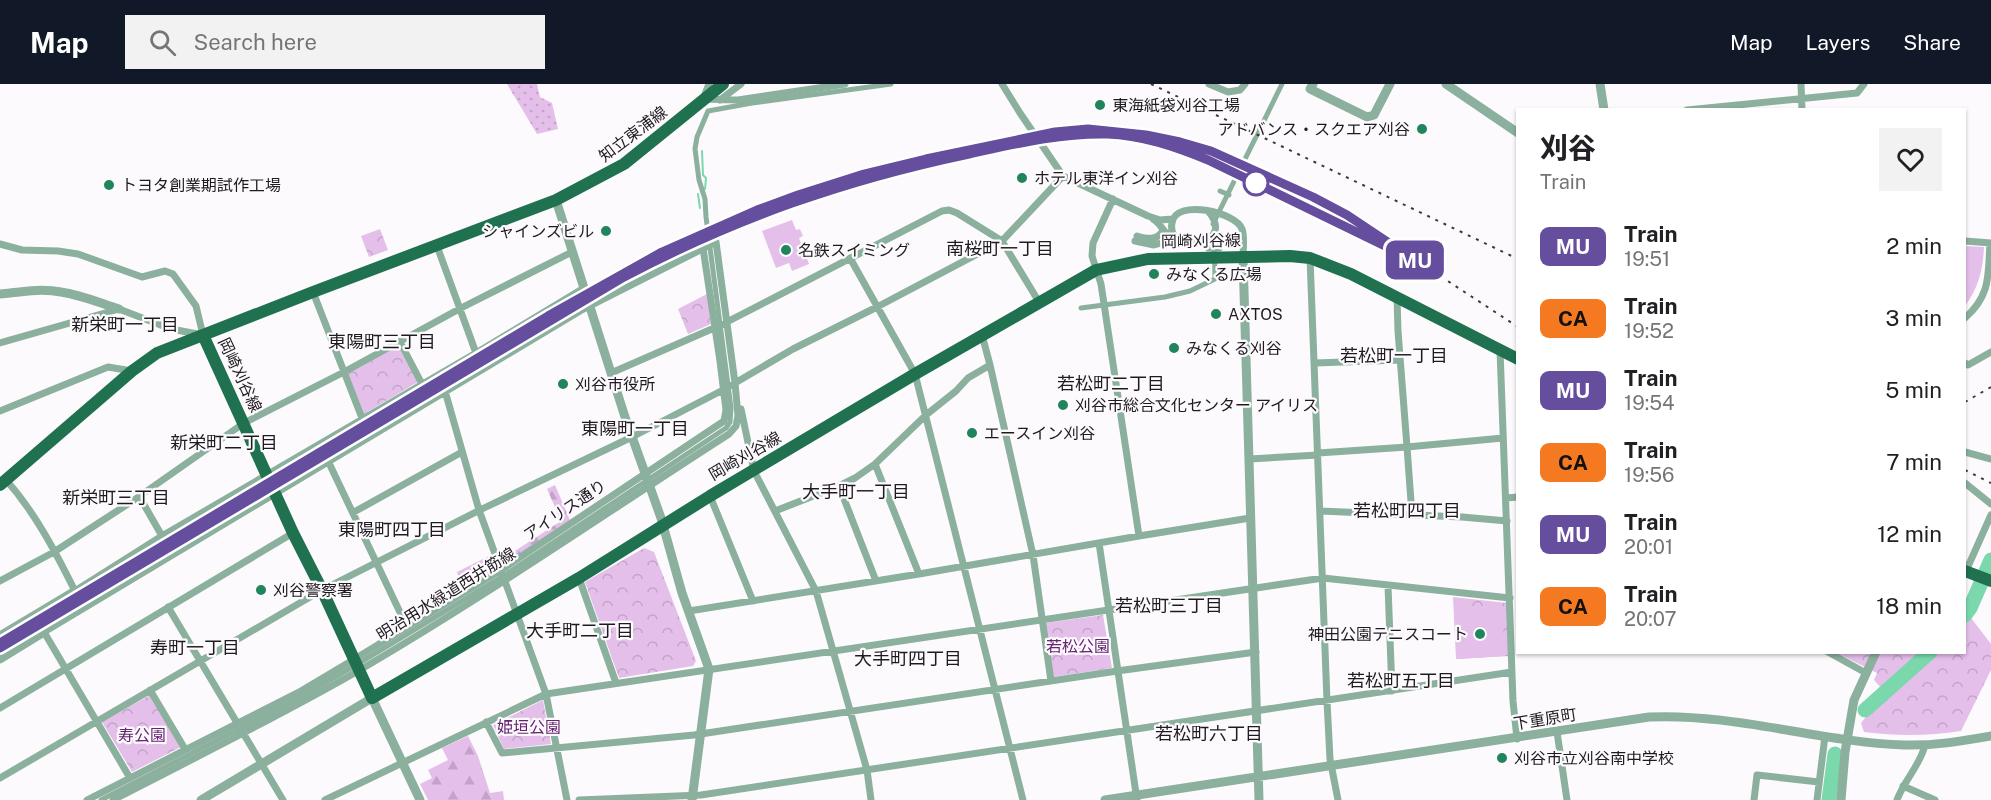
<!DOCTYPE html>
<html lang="en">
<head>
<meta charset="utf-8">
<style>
  body { margin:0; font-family:"Public Sans","Noto Sans JP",sans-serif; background:#f2f2f2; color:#202124; height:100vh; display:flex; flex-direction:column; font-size:22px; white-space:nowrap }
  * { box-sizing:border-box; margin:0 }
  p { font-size:20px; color:#757577 }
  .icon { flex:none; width:33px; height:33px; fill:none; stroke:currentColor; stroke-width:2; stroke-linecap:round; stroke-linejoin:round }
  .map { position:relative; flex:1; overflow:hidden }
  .panel { position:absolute; left:1516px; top:24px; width:450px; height:546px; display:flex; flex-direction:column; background:#fff; border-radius:0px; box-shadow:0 2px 4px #0004 }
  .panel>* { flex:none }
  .badge { padding:0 12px; border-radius:9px; font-size:21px; line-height:39px }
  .map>.badge { position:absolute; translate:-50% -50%; box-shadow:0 0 0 3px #fff }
  .round { display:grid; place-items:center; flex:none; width:63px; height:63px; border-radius:0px; background:#f2f2f2 }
  .headline { display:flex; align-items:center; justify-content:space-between; height:102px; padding:0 24px }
  h1 { font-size:28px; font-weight:800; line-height:45px }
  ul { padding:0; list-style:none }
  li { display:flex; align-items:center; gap:18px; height:72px; padding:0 24px }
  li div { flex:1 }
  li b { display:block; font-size:22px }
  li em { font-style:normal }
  li .badge { min-width:66px; font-weight:700; text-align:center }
  header { display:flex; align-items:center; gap:36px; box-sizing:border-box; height:84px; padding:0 30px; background:#111827; color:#fff }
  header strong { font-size:28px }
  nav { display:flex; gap:33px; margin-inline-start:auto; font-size:21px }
  .search { width:420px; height:54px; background:#f2f2f2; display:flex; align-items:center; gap:15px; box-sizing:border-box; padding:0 21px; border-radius:0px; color:#757577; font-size:22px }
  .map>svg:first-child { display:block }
  .forest { fill:url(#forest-firs) }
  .park { fill:url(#park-crowns) }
  .garden { fill:url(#garden-dots) }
  .pitch { fill:#e4bfea }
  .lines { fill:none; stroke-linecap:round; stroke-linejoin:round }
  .stream { stroke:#7ad8ac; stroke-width:2 }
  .river { stroke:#7ad8ac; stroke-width:15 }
  .pedestrian { stroke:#8bb09d; stroke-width:5 }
  .minor { stroke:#8bb09d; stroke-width:7 }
  .tertiary { stroke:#8bb09d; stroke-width:9 }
  .primary { stroke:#1f7150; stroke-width:12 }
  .rail { stroke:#3e393e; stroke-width:2; stroke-dasharray:3 6; stroke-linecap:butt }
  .line-casing { stroke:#fff; stroke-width:14 }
  .line { stroke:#654e9e; stroke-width:9 }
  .poi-dot { fill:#20845d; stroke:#fdfafd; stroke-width:2 }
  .stop-dot { fill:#fff; stroke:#654e9e; stroke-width:3 }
  .labels { text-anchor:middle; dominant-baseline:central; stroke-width:4.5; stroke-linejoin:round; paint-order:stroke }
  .poi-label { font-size:16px; fill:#1f1a20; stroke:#fdfafd; text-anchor:start }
  .street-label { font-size:16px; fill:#1f1a20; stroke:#fdfafd }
  .park-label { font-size:16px; fill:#662472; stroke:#fdfafd }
  .neighbourhood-label { font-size:18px; fill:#1f1a20; stroke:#fdfafd }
</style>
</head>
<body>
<header>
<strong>Map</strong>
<div class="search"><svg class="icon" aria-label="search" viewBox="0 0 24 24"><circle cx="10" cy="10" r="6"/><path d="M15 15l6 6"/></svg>Search here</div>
<nav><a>Map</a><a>Layers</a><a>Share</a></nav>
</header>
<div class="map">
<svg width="1991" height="716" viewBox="0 0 1991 716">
  <defs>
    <pattern id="forest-firs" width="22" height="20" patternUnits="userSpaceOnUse" patternTransform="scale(1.5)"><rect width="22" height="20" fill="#e4bfea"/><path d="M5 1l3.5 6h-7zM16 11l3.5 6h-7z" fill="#c3a4c8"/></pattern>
    <pattern id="park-crowns" width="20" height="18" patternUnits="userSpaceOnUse" patternTransform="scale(1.5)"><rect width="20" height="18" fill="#e4bfea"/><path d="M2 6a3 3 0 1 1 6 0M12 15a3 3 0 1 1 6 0" fill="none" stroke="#c3a4c8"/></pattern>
    <pattern id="garden-dots" width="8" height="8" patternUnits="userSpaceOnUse" patternTransform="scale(1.5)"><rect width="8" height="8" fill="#e4bfea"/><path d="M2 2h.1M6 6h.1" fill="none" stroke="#c3a4c8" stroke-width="1.8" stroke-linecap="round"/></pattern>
  </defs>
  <rect width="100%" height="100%" fill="#fdfafd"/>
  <path class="forest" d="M555 401 570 436 506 479 504 474 561 437 547 405Z
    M468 652 478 672 490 709 503 707 504 716H428L420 700 432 694 428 686 448 676 442 664Z"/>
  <path class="park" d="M380 145 388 166 369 173 361 152Z
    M707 210 711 240 688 250 678 225Z
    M398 262 418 298 364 330 348 289Z
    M644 464 654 468 696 577 693 582 619 594 585 498Z
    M491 471 496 484 464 504 457 488Z
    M1453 513 1507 519 1509 572 1456 575Z
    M1965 526 1991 560V586L1961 647C1928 652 1897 652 1864 648L1861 639 1873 624 1888 612 1874 596 1877 589 1837 569 1965 568Z
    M1103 531 1112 584 1053 593 1045 539Z
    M150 611 181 663 132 688 102 638Z
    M543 616 551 660 504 665 493 641Z"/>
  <path class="garden" d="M507 0H537L540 13 552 19 558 45 537 50Z"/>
  <path class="pitch" d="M792 136 796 146 800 145 803 152 799 154 809 180 792 187 789 179 776 184 762 147Z
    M1965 162 1984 163C1983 185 1979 203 1965 222Z
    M1502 525 1505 572 1458 575 1455 528Z"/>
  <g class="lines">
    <path class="stream" d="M702 67 703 91 706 94 705 105
      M698 110 700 124"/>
    <path class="river" d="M1965 531 1970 524 1991 476
      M1865 626 1930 568
      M1829 716 1835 670"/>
    <path class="pedestrian" d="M1220 107 1229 111
      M1213 140 1282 0
      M1219 156 1220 165H1208V161Z
      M1081 224 1165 213 1190 207 1215 195 1214 149
      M101 716 297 615 356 581 503 492 726 344 730 338 731 324 706 133 705 115 699 96 695 65 697 53 708 27 752 19 891 0"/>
    <path class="minor" d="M709 0 703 15 738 16 845 0
      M1002 0 1020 29 1063 92 1148 132 1160 136 1172 135
      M1209 0 1228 8 1240 6 1245 0
      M1801 0 1802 26
      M720 16 741 0
      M1687 26 1857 9 1864 0
      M1113 115 1093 159 1092 172 1101 200 1139 452
      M1208 127C1233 156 1189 168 1175 152 1172 149 1171 144 1172 139 1175 114 1236 128 1242 145 1245 154 1243 164 1243 173
      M1153 135C1163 141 1165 153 1177 158
      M1137 152C1147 155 1158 157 1163 146
      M1135 157 1154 161 1172 156
      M1965 157 1991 159
      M0 160 22 166 58 167 78 170 142 193 165 187 173 190 196 222 203 251 171 245 119 225 0 259
      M437 162 476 269
      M850 174 915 290 1023 716
      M1310 174 1327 617 1330 675 1338 716
      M313 208 362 334
      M1039 218 1002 157 1063 92
      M1965 234C1991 211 1988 191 1990 159
      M982 251 990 281 1033 471 1051 597
      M400 258 422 300
      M1500 266 1513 617 1517 655
      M1315 279 1400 276
      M1965 279 1968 281 1991 268
      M445 307 479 426 546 610 567 716
      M741 325 754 387 816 507 867 686 871 716
      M0 327 108 283 132 287
      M1965 368 1991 375
      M1318 369 1407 363 1398 247 1397 213
      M1249 375 1318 371
      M329 379 407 543
      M875 380 919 490
      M6 396C35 428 56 469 75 507L162 452 476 269 584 204
      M1965 399 1991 420
      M839 402 876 497
      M139 412 162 452
      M710 412 753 517
      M1506 414 1518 413
      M775 427 839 402 855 394 875 380 926 331 956 307 968 294 990 281
      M1320 427 1462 433 1507 437
      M354 428 462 368
      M1412 431 1407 363 1503 354
      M1099 459 1137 716
      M1966 487 1991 431
      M579 494 616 599
      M0 497 54 468 134 416 244 339 344 288 461 224 572 168
      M1388 502 1392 607
      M168 523 283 716
      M689 527 919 490 1139 452 1250 434
      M1828 568 1866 589
      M150 606 185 665
      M0 624 293 449
      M486 638 502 669 694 651 1117 587 1256 568
      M1557 648 1567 716
      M0 694 322 506 484 424 632 353 723 306 793 265 877 223 1002 157 957 129 949 126 942 127 721 241 611 289
      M1903 702 1935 716
      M87 716 301 607 353 576 501 486 724 337 726 326 720 277 703 164
      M113 716C194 674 278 633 358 587 485 513 606 429 729 350L736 342 738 332 735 299 716 158 580 227 44 548 130 694
      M325 716 546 610 1323 494 1510 514
      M579 716 701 711 1512 588
      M1754 716 1757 691 1819 698
      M1817 716 1825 652
      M1897 716C1904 696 1920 682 1925 661"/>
    <path class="tertiary" d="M1313 0 1310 5 1367 33 1374 31 1390 0
      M1446 0 1518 49
      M1600 0 1604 26
      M556 116 625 333 661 434 682 509 709 585 692 716
      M1243 173 1259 716
      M0 210C20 208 41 204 61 208 81 211 100 219 119 225
      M0 552 75 507
      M0 575 44 548
      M201 716 372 614 420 716
      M1105 716 1649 633C1735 629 1819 658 1904 661 1934 662 1962 657 1991 652
      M1841 716 1845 668 1854 616 1876 568"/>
    <path class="primary" d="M203 251 293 449 322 506 372 614 579 494 710 412 915 290 1096 186 1148 175 1290 172 1310 174 1351 190 1518 275
      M0 401 132 287 157 269 313 208 556 116 624 80 723 0
      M1965 487 1991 497"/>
    <path class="rail" d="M1151 0 1518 175
      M1194 70 1370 154
      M1965 318 1991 303
      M1965 386 1991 399
      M0 559 548 232 662 168 709 146 798 111 864 90 1034 51 1088 45 1116 47 1146 51 1180 58 1211 67 1313 113 1347 131 1518 243"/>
  </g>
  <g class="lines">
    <g class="line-casing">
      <path id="line" d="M0 559 548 232 662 168 757 126 798 111 864 90 926 75 1055 48 1088 45 1146 51 1180 58 1211 67 1313 113 1347 131 1416 177 1208 76C1176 63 1142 51 1107 50 1059 49 1015 60 969 70 845 96 736 134 624 193L0 564"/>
    </g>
    <use href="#line" class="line"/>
  </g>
  <g class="poi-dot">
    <circle cx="1100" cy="21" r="6"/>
    <circle cx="1422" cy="45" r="6"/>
    <circle cx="1022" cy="94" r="6"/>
    <circle cx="109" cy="101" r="6"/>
    <circle cx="606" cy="147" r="6"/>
    <circle cx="786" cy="166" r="6"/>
    <circle cx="1154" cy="190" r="6"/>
    <circle cx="1216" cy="230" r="6"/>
    <circle cx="1174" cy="264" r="6"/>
    <circle cx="563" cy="300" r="6"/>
    <circle cx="1063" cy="321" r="6"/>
    <circle cx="972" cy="349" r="6"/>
    <circle cx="261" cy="506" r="6"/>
    <circle cx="1480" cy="550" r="6"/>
    <circle cx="1502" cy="674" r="6"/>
  </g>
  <circle class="stop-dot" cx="1256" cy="99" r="12"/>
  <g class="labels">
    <g class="poi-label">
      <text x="1112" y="21">東海紙袋刈谷工場</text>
      <text x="1410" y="45" text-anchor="end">アドバンス・スクエア刈谷</text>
      <text x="1034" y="94">ホテル東洋イン刈谷</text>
      <text x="121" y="101">トヨタ創業期試作工場</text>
      <text x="594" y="147" text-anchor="end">シャインズビル</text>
      <text x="798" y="166">名鉄スイミング</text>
      <text x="1166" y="190">みなくる広場</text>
      <text x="1228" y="230">AXTOS</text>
      <text x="1186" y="264">みなくる刈谷</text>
      <text x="575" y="300">刈谷市役所</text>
      <text x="1075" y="321">刈谷市総合文化センター アイリス</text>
      <text x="984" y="349">エースイン刈谷</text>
      <text x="273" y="506">刈谷警察署</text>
      <text x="1468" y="550" text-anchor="end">神田公園テニスコート</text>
      <text x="1514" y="674">刈谷市立刈谷南中学校</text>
    </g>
    <g class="street-label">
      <text transform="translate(633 50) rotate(-37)">知立東浦線</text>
      <text transform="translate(1201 157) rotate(-1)">岡崎刈谷線</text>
      <text transform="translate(240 291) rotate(65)">岡崎刈谷線</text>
      <text transform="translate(745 372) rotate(-30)">岡崎刈谷線</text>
      <text transform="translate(565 426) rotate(-34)">アイリス通り</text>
      <text transform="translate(446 510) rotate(-32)">明治用水緑道西井筋線</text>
      <text transform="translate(1545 635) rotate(-9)">下重原町</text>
    </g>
    <g class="park-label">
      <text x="1078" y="562">若松公園</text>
      <text x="529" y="643">姫垣公園</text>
      <text x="142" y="651">寿公園</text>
    </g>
    <g class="neighbourhood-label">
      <text x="1000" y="164">南桜町一丁目</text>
      <text x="125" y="240">新栄町一丁目</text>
      <text x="382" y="257">東陽町三丁目</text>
      <text x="1394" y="271">若松町一丁目</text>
      <text x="1111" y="299">若松町二丁目</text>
      <text x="635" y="344">東陽町一丁目</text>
      <text x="224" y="358">新栄町二丁目</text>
      <text x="856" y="407">大手町一丁目</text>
      <text x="116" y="413">新栄町三丁目</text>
      <text x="1407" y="426">若松町四丁目</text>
      <text x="392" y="445">東陽町四丁目</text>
      <text x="1169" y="521">若松町三丁目</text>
      <text x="580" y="546">大手町二丁目</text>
      <text x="195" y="563">寿町一丁目</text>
      <text x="908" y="574">大手町四丁目</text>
      <text x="1401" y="596">若松町五丁目</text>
      <text x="1209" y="649">若松町六丁目</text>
    </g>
  </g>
</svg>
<b class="badge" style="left:1415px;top:176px;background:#654e9e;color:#fff">MU</b>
<section class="panel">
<div class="headline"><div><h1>刈谷</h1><p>Train</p></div><a class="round"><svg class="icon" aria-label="heart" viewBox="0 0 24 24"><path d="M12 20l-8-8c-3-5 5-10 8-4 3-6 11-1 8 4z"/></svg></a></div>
<ul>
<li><span class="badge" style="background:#654e9e;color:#fff">MU</span><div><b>Train</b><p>19:51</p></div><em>2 min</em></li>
<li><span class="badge" style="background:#f47921;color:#111">CA</span><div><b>Train</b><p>19:52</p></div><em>3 min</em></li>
<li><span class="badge" style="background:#654e9e;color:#fff">MU</span><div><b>Train</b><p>19:54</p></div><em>5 min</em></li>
<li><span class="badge" style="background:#f47921;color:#111">CA</span><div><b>Train</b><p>19:56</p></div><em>7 min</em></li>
<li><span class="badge" style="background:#654e9e;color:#fff">MU</span><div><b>Train</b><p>20:01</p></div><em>12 min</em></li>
<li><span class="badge" style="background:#f47921;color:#111">CA</span><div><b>Train</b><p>20:07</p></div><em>18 min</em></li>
</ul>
</section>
</div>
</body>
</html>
